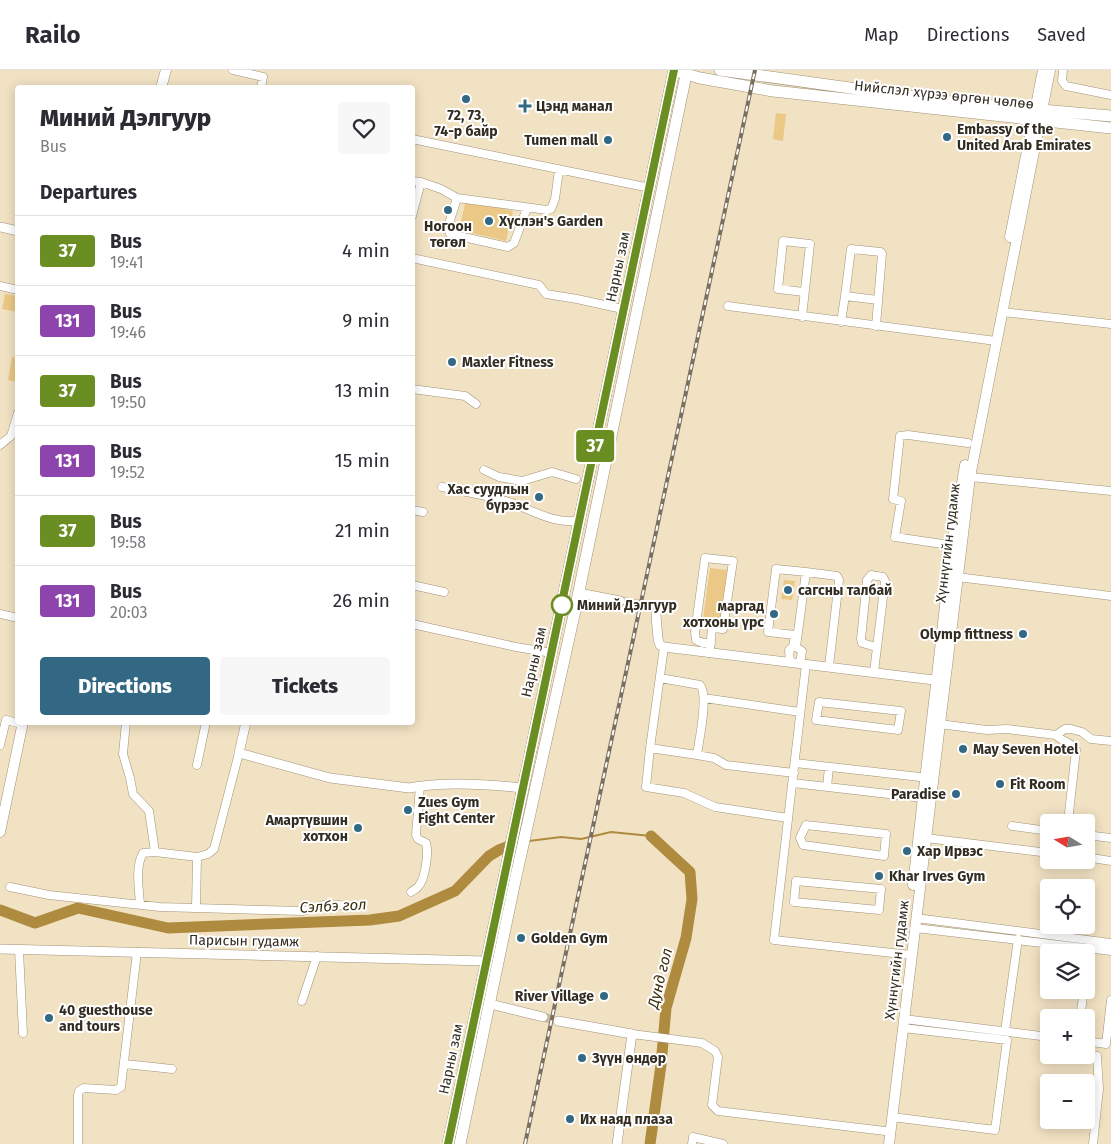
<!DOCTYPE html>
<html lang="en">
<head>
<meta charset="utf-8">
<style>
  body { margin:0; font-family:"Fira Sans",sans-serif; background:#f7f7f7; color:#2b2b33; height:100vh; display:flex; flex-direction:column; font-size:19px; white-space:nowrap }
  * { box-sizing:border-box; margin:0 }
  p { font-size:16px; color:#7c7c81 }
  .icon { flex:none; width:28px; height:28px; fill:none; stroke:currentColor; stroke-width:2; stroke-linecap:round; stroke-linejoin:round }
  .map { position:relative; flex:1; overflow:hidden }
  .drawer { position:absolute; left:15px; top:15px; width:400px; height:640px; display:flex; flex-direction:column; background:#fff; border-radius:5px; box-shadow:0 2px 12px #0003 }
  .drawer>* { flex:none }
  .badge { padding:0 10px; border-radius:4px; font-size:18px; line-height:32px }
  .needle { width:32px; rotate:281deg }
  .controls { position:absolute; left:1040px; top:744px; display:grid; gap:10px }
  .controls a { display:grid; place-items:center; width:55px; height:55px; border-radius:5px; background:#fff; box-shadow:0 2px 12px #0003; font-size:25px }
  .map>.badge { position:absolute; translate:-50% -50%; box-shadow:0 0 0 2px #fff }
  h2 { padding:0 25px; font-size:19px; line-height:45px }
  .round { display:grid; place-items:center; flex:none; width:52px; height:52px; border-radius:5px; background:#f7f7f7 }
  .head { display:flex; align-items:center; justify-content:space-between; height:85px; padding:0 25px }
  h1 { font-size:24px; font-weight:800; line-height:38px }
  .cta { display:flex; gap:10px; margin-top:auto; padding:10px 25px }
  .cta a { flex:1; height:58px; border-radius:5px; background:#326883; color:#fff; font-size:20px; font-weight:800; line-height:58px; text-align:center }
  .cta a+a { background:#f7f7f7; color:#2b2b33 }
  ul { padding:0; list-style:none }
  li { display:flex; align-items:center; gap:15px; height:70px; padding:0 25px; border-top:1px solid #e1e1e2 }
  li div { flex:1 }
  li b { display:block; font-size:19px }
  li em { font-style:normal }
  li .badge { min-width:55px; font-weight:700; text-align:center }
  header { display:flex; align-items:center; gap:30px; box-sizing:border-box; height:70px; padding:0 25px; background:#fff; border-bottom:1px solid #e1e1e2 }
  header strong { font-size:24px }
  nav { display:flex; gap:28px; margin-inline-start:auto; font-size:18px }
  .map>svg:first-child { display:block }
  .green { fill:#ebc885 }
  .lines { fill:none; stroke-linecap:round; stroke-linejoin:round }
  .stream { stroke:#af8b40; stroke-width:2 }
  .river { stroke:#af8b40; stroke-width:11 }
  .tertiary-tunnel { stroke:#ccbea3; stroke-width:9; stroke-dasharray:9 4.5; stroke-linecap:butt }
  .minor-casing { stroke:#a19276; stroke-width:9 }
  .tertiary-casing { stroke:#a19276; stroke-width:10 }
  .secondary-casing { stroke:#a19276; stroke-width:11 }
  .primary-casing { stroke:#a19276; stroke-width:12 }
  .minor { stroke:#fff; stroke-width:8 }
  .tertiary { stroke:#fff; stroke-width:9 }
  .secondary { stroke:#fff; stroke-width:10 }
  .primary { stroke:#fff; stroke-width:11 }
  .rail-casing { stroke:#7a705e; stroke-width:4 }
  .rail { stroke:#fff; stroke-width:2; stroke-dasharray:5.5; stroke-linecap:butt }
  .line-casing { stroke:#fff; stroke-width:11 }
  .line { stroke:#6b8e23; stroke-width:8 }
  .poi-dot { fill:#326883; stroke:#fff; stroke-width:2 }
  .stop-dot { fill:#fff; stroke:#6b8e23; stroke-width:2.5 }
  .labels { text-anchor:middle; dominant-baseline:central; stroke-width:4; stroke-linejoin:round; paint-order:stroke }
  .street-label { font-size:14px; fill:#322c21; stroke:#fff }
  .poi-label { font-size:14px; font-weight:bold; fill:#322c21; stroke:#fff; text-anchor:start }
  .stop-label { font-size:14px; font-weight:bold; fill:#322c21; stroke:#fff; text-anchor:start }
  .water-label { font-size:15px; font-style:italic; fill:#3d2d0c; stroke:#fff }
</style>
</head>
<body>
<header>
<strong>Railo</strong>
<nav><a>Map</a><a>Directions</a><a>Saved</a></nav>
</header>
<div class="map">
<svg width="1111" height="1074" viewBox="0 0 1111 1074">
  <rect width="100%" height="100%" fill="#f2e2c4"/>
  <path class="green" d="M776 43 786 44 783 71 773 69Z
    M466 130 513 141 506 171 459 160Z
    M5 224 17 226V242L2 239Z
    M12 287 17 288 16 312 8 310Z
    M710 498 727 500 720 552 703 549Z
    M784 510 795 511 792 530 781 529Z"/>
  <g class="lines">
    <path class="stream" d="M529 771 561 767 581 769 611 762 651 766"/>
    <path class="river" d="M0 840 35 853 78 838 168 858 370 850 399 846 408 842 455 821 489 786 499 780 517 773
      M650 1074 661 995 666 938 686 868 692 829 690 802 651 766"/>
    <path class="tertiary-tunnel" d="M620 531 651 536C656 538 658 540 656 545
      M543 947 558 951"/>
    <g class="minor-casing">
      <path id="minor" d="M233 0 263 7 261 18
        M1063 0 1062 11 1066 16 1111 25
        M412 69 650 118
        M412 111 421 112 412 146
        M421 112 441 119 457 128 547 140 551 139 555 129 559 100
        M457 128 448 157 450 164 508 177 514 173 527 138
        M412 188 539 215 546 224 577 229 618 238
        M0 216 18 220
        M728 236 996 271
        M1002 242 1111 254
        M802 247 810 174 783 171 778 219 804 222
        M841 252 845 226
        M876 256 882 184 881 182 851 179 845 226 878 230
        M412 319 465 326 476 334
        M0 375 11 366 18 343
        M484 400 499 407 522 411 552 402 576 409
        M970 407 1111 421
        M442 417C463 422 486 425 506 431 529 438 555 456 580 450
        M412 440 423 442
        M956 476 895 467 901 431 893 429 900 366 908 365 968 373
        M806 502 837 506 839 510 829 596
        M957 507 1111 526
        M412 515 444 522
        M0 544 18 548
        M412 554 516 577 552 583
        M664 577 650 678 697 685 714 688 726 695 794 703
        M709 583C711 575 711 566 712 558L723 559 733 491 705 488 695 562 696 570 703 573H711
        M790 592 789 580 793 577 795 565 768 562 776 499 806 502 796 577 802 581 800 593
        M806 594 774 870 911 885
        M874 602 885 511 883 507 871 505 867 510 861 569 862 573 876 577
        M660 608 700 615C709 626 699 670 697 685
        M704 628 800 642
        M819 632 901 641 898 660 816 650Z
        M126 652 123 684 130 708 133 724 149 741 155 782 143 783C135 797 139 818 140 834
        M939 654 987 660 1007 659 1056 665 1065 659H1071L1082 662 1091 669 1111 671
        M1056 665C1062 672 1072 672 1076 680L1068 752
        M0 675 6 650 22 654
        M650 678 646 717 684 723 715 737 788 748
        M795 693 929 708
        M197 695 206 652
        M793 713 923 728
        M827 717 829 697
        M806 755 886 764 884 786 803 775 800 768Z
        M1012 756 1049 761
        M1086 765 1111 768
        M926 768 1049 783
        M155 782 197 787
        M1086 787 1111 791
        M796 811 881 819 879 840 794 832Z
        M10 817 49 825 160 837 303 841 327 834 349 836
        M411 822C414 820 416 819 418 817 425 810 429 783 426 773L418 769 416 765 420 716
        M196 838 197 787 208 784 214 779 239 683
        M916 848 1111 873
        M915 858 1111 881
        M19 880 23 963
        M1086 899 1089 878
        M302 931 317 886
        M1080 948 1084 920
        M904 949 1049 967
        M1005 961 1018 869
        M632 964 702 973 715 981 718 987 712 1035 718 1041 885 1061
        M1086 971 1106 974 1111 930
        M125 994 172 999
        M892 1047 995 1060 1007 970 903 958
        M78 1074V1025L79 1021 84 1018 116 1020 121 1017 137 882
        M692 1074 693 1067 723 1074
        M1093 1074 1099 1019 1097 986"/>
    </g>
    <g class="tertiary-casing">
      <path id="tertiary" d="M0 157 18 161
        M579 523 620 531
        M656 545 658 569 660 575 664 577 942 611
        M246 652 239 683 330 708 409 718C444 711 487 714 522 718
        M0 879 487 891
        M490 934 543 947
        M558 951 632 964 617 1074"/>
    </g>
    <g class="secondary-casing">
      <path id="secondary" d="M161 18 166 0
        M1010 167 1043 0
        M0 762 23 652
        M913 815 952 475 965 395
        M889 1074 970 407 1050 0"/>
    </g>
    <g class="primary-casing">
      <path id="primary" d="M720 0 951 32 1111 46
        M679 2 700 8 773 21 1111 58
        M448 1074 674 0
        M460 1074 515 811 574 545 687 0"/>
    </g>
    <use href="#minor" class="minor"/>
    <use href="#tertiary" class="tertiary"/>
    <use href="#secondary" class="secondary"/>
    <use href="#primary" class="primary"/>
    <g class="rail-casing">
      <path id="rail" d="M525 1074 755 0"/>
    </g>
    <use href="#rail" class="rail"/>
  </g>
  <g class="lines">
    <g class="line-casing">
      <path id="line" d="M448 1074 674 0"/>
    </g>
    <use href="#line" class="line"/>
  </g>
  <g class="poi-dot">
    <circle cx="466" cy="29" r="5"/>
    <path d="M522.5 28.5h5v5h5v5h-5v5h-5v-5h-5v-5h5z"/>
    <circle cx="947" cy="67" r="5"/>
    <circle cx="608" cy="70" r="5"/>
    <circle cx="448" cy="140" r="5"/>
    <circle cx="489" cy="151" r="5"/>
    <circle cx="452" cy="292" r="5"/>
    <circle cx="539" cy="427" r="5"/>
    <circle cx="788" cy="520" r="5"/>
    <circle cx="774" cy="544" r="5"/>
    <circle cx="1023" cy="564" r="5"/>
    <circle cx="963" cy="679" r="5"/>
    <circle cx="1000" cy="714" r="5"/>
    <circle cx="956" cy="724" r="5"/>
    <circle cx="408" cy="740" r="5"/>
    <circle cx="358" cy="758" r="5"/>
    <circle cx="907" cy="781" r="5"/>
    <circle cx="879" cy="806" r="5"/>
    <circle cx="521" cy="868" r="5"/>
    <circle cx="604" cy="926" r="5"/>
    <circle cx="49" cy="948" r="5"/>
    <circle cx="582" cy="988" r="5"/>
    <circle cx="570" cy="1049" r="5"/>
  </g>
  <circle class="stop-dot" cx="562" cy="535" r="10"/>
  <g class="labels">
    <g class="street-label">
      <text transform="translate(944 25) rotate(6)">Нийслэл хүрээ өргөн чөлөө</text>
      <text transform="translate(618 197) rotate(-78)">Нарны зам</text>
      <text transform="translate(948 473) rotate(-83)">Хүннүгийн гудамж</text>
      <text transform="translate(534 592) rotate(-77)">Нарны зам</text>
      <text transform="translate(244 871) rotate(1)">Парисын гудамж</text>
      <text transform="translate(897 890) rotate(-83)">Хүннүгийн гудамж</text>
      <text transform="translate(451 989) rotate(-78)">Нарны зам</text>
    </g>
    <g class="poi-label">
      <text x="536" y="36">Цэнд манал</text>
      <text x="466" y="45" text-anchor="middle">72, 73,<tspan x="466" dy="16">74-р байр</tspan></text>
      <text x="957" y="59">Embassy of the<tspan x="957" dy="16">United Arab Emirates</tspan></text>
      <text x="598" y="70" text-anchor="end">Tumen mall</text>
      <text x="499" y="151">Хүслэн's Garden</text>
      <text x="448" y="156" text-anchor="middle">Ногоон<tspan x="448" dy="16">төгөл</tspan></text>
      <text x="462" y="292">Maxler Fitness</text>
      <text x="529" y="419" text-anchor="end">Хас суудлын<tspan x="529" dy="16">бүрээс</tspan></text>
      <text x="798" y="520">сагсны талбай</text>
      <text x="764" y="536" text-anchor="end">маргад<tspan x="764" dy="16">хотхоны үрс</tspan></text>
      <text x="1013" y="564" text-anchor="end">Olymp fittness</text>
      <text x="973" y="679">May Seven Hotel</text>
      <text x="1010" y="714">Fit Room</text>
      <text x="946" y="724" text-anchor="end">Paradise</text>
      <text x="418" y="732">Zues Gym<tspan x="418" dy="16">Fight Center</tspan></text>
      <text x="348" y="750" text-anchor="end">Амартүвшин<tspan x="348" dy="16">хотхон</tspan></text>
      <text x="917" y="781">Хар Ирвэс</text>
      <text x="889" y="806">Khar Irves Gym</text>
      <text x="531" y="868">Golden Gym</text>
      <text x="594" y="926" text-anchor="end">River Village</text>
      <text x="59" y="940">40 guesthouse<tspan x="59" dy="16">and tours</tspan></text>
      <text x="592" y="988">Зүүн өндөр</text>
      <text x="580" y="1049">Их наяд плаза</text>
    </g>
    <g class="stop-label">
      <text x="577" y="535">Миний Дэлгуур</text>
    </g>
    <g class="water-label">
      <text transform="translate(333 836) rotate(-3)">Сэлбэ гол</text>
      <text transform="translate(660 908) rotate(-76)">Дунд гол</text>
    </g>
  </g>
</svg>
<div class="controls">
<a><svg class="needle" viewBox="-14 -14 28 28"><path d="M0-13l5 13h-10z" fill="#e53935"/><path d="M0 13l5-13h-10z" fill="#7c7c81"/></svg></a>
<a><svg class="icon" aria-label="locate" viewBox="0 0 24 24"><circle cx="12" cy="12" r="6"/><path d="M12 2v4M12 18v4M2 12h4M18 12h4"/></svg></a>
<a><svg class="icon" aria-label="layers" viewBox="0 0 24 24"><path d="M12 4l9 5-9 5-9-5zM3 14l9 5 9-5"/></svg></a>
<a>+</a>
<a>−</a>
</div>
<b class="badge" style="left:595px;top:376px;background:#6b8e23;color:#fff">37</b>
<section class="drawer">
<div class="head"><div><h1>Миний Дэлгуур</h1><p>Bus</p></div><a class="round"><svg class="icon" aria-label="heart" viewBox="0 0 24 24"><path d="M12 20l-8-8c-3-5 5-10 8-4 3-6 11-1 8 4z"/></svg></a></div>
<h2>Departures</h2>
<ul>
<li><span class="badge" style="background:#6b8e23;color:#fff">37</span><div><b>Bus</b><p>19:41</p></div><em>4 min</em></li>
<li><span class="badge" style="background:#8e44ad;color:#fff">131</span><div><b>Bus</b><p>19:46</p></div><em>9 min</em></li>
<li><span class="badge" style="background:#6b8e23;color:#fff">37</span><div><b>Bus</b><p>19:50</p></div><em>13 min</em></li>
<li><span class="badge" style="background:#8e44ad;color:#fff">131</span><div><b>Bus</b><p>19:52</p></div><em>15 min</em></li>
<li><span class="badge" style="background:#6b8e23;color:#fff">37</span><div><b>Bus</b><p>19:58</p></div><em>21 min</em></li>
<li><span class="badge" style="background:#8e44ad;color:#fff">131</span><div><b>Bus</b><p>20:03</p></div><em>26 min</em></li>
</ul>
<div class="cta"><a>Directions</a><a>Tickets</a></div>
</section>
</div>
</body>
</html>
